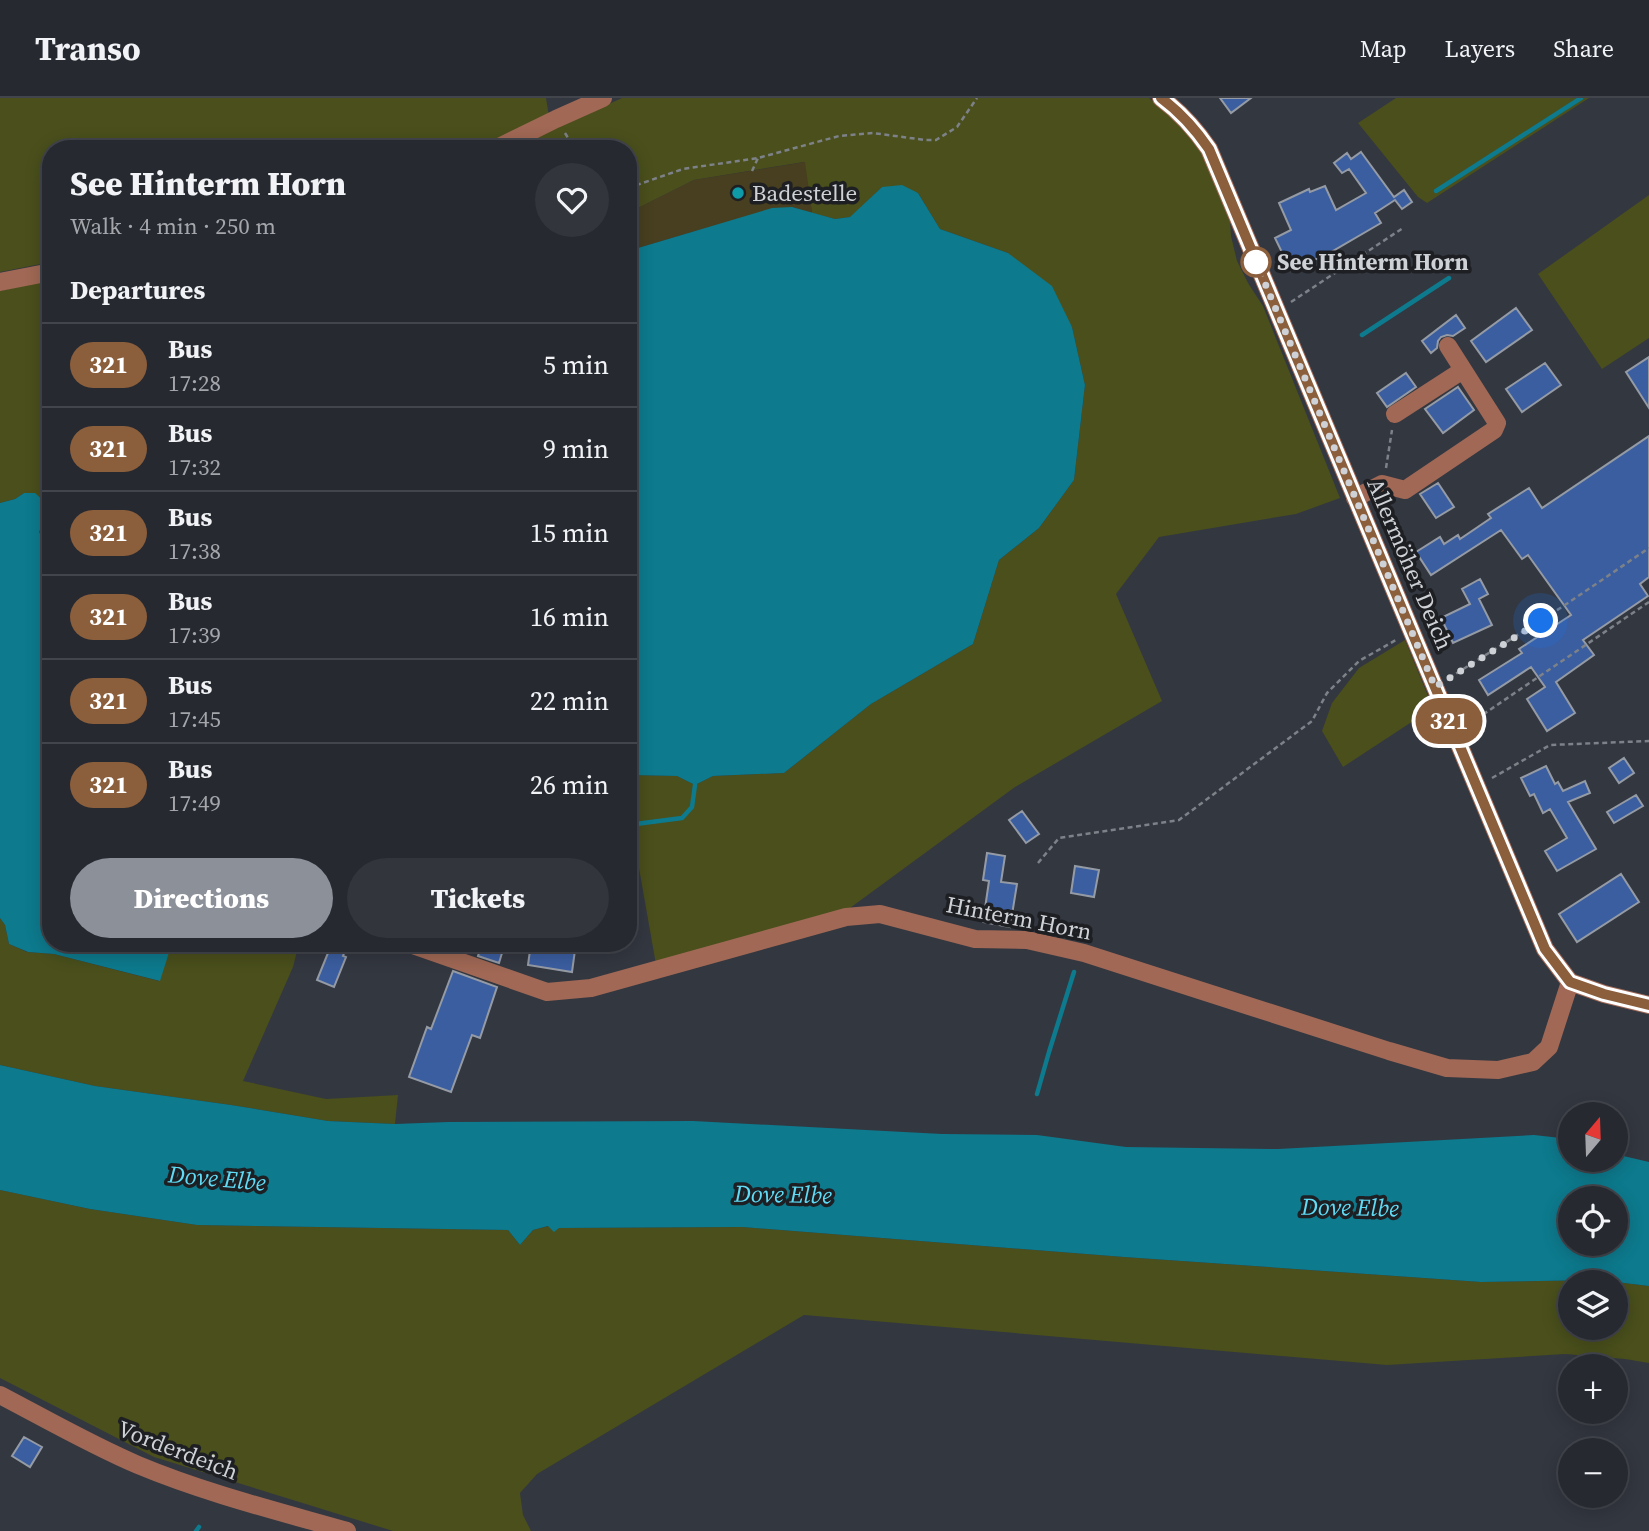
<!DOCTYPE html>
<html lang="en">
<head>
<meta charset="utf-8">
<style>
  body { margin:0; font-family:"Source Serif 4",serif; background:#32353c; color:#f1f3f6; height:100vh; display:flex; flex-direction:column; font-size:26px; white-space:nowrap }
  * { box-sizing:border-box; margin:0 }
  p { font-size:23px; color:#a4a6ab }
  .icon { flex:none; width:38px; height:38px; fill:none; stroke:currentColor; stroke-width:2; stroke-linecap:round; stroke-linejoin:round }
  .map { position:relative; flex:1; overflow:hidden }
  .sheet { position:absolute; left:42px; top:42px; width:595px; height:812px; display:flex; flex-direction:column; background:#262930; border-radius:28px; box-shadow:0 4px 18px #0003,0 0 0 2px #42454c }
  .sheet>* { flex:none }
  .badge { padding:0 14px; border-radius:23px; font-size:24px; line-height:46px }
  .needle { width:46px; rotate:19deg }
  .buttons { position:absolute; left:1558px; top:1004px; display:grid; gap:14px }
  .buttons a { display:grid; place-items:center; width:70px; height:70px; border-radius:50%; background:#262930; box-shadow:0 4px 18px #0003,0 0 0 2px #42454c; font-size:35px }
  .you { position:absolute; width:35px; height:35px; margin:-18px; border:5px solid #fff; border-radius:50%; background:#1a73e8; box-shadow:0 0 0 10px #1a73e833 }
  .map>.badge { position:absolute; translate:-50% -50%; box-shadow:0 0 0 4px #fff }
  h2 { padding:0 28px; font-size:26px; line-height:63px }
  .round { display:grid; place-items:center; flex:none; width:74px; height:74px; border-radius:37px; background:#32353c }
  .head { display:flex; align-items:center; justify-content:space-between; height:119px; padding:0 28px }
  h1 { font-size:33px; font-weight:800; line-height:52px }
  .primary-button { display:flex; gap:14px; margin-top:auto; padding:14px 28px }
  .primary-button a { flex:1; height:80px; border-radius:42px; background:#8c9099; color:#fff; font-size:28px; font-weight:800; line-height:80px; text-align:center }
  .primary-button a+a { background:#32353c; color:#f1f3f6 }
  ul { padding:0; list-style:none }
  li { display:flex; align-items:center; gap:21px; height:84px; padding:0 28px; border-top:2px solid #42454c }
  li div { flex:1 }
  li b { display:block; font-size:26px }
  li em { font-style:normal }
  li .badge { min-width:77px; font-weight:700; text-align:center }
  header { display:flex; align-items:center; gap:42px; box-sizing:border-box; height:98px; padding:0 35px; background:#262930; border-bottom:2px solid #42454c }
  header strong { font-size:33px }
  nav { display:flex; gap:38px; margin-inline-start:auto; font-size:24px }
  .map>svg:first-child { display:block }
  .green { fill:#4a4f1c; fill-rule:evenodd }
  .sand { fill:#473f1f }
  .water { fill:#0d7a8d; fill-rule:evenodd }
  .lines { fill:none; stroke-linecap:round; stroke-linejoin:round }
  .stream { stroke:#0d7a8d; stroke-width:4.5 }
  .building { fill:#3b5ea0; stroke:#959ba5; stroke-width:2 }
  .path { stroke:#7d8188; stroke-width:2.5; stroke-dasharray:5 3.5; stroke-linecap:butt }
  .minor { stroke:#a06855; stroke-width:18 }
  .line-casing { stroke:#fff; stroke-width:16 }
  .line { stroke:#8b5e3c; stroke-width:10 }
  .walk { stroke:#ced1d6; stroke-width:7; stroke-dasharray:0 12.6 }
  .culture-dot { fill:#0f9aa8; stroke:#1d1f23; stroke-width:2.5 }
  .stop-dot { fill:#fff; stroke:#8b5e3c; stroke-width:3.5 }
  .labels { text-anchor:middle; dominant-baseline:central; stroke-width:7; stroke-linejoin:round; paint-order:stroke }
  .poi-label { font-size:23px; fill:#ced1d6; stroke:#1d1f23; text-anchor:start }
  .stop-label { font-size:23px; font-weight:bold; fill:#ced1d6; stroke:#1d1f23; text-anchor:start }
  .street-label { font-size:23px; fill:#ced1d6; stroke:#1d1f23 }
  .water-label { font-size:24px; font-style:italic; fill:#5fdbf5; stroke:#1d1f23 }
</style>
</head>
<body>
<header>
<strong>Transo</strong>
<nav><a>Map</a><a>Layers</a><a>Share</a></nav>
</header>
<div class="map">
<svg width="1649" height="1433" viewBox="0 0 1649 1433">
  <rect width="100%" height="100%" fill="#333740"/>
  <path class="green" d="M0 0H546L549 18 480 51H51V164L0 174Z
    M622 0H1149L1176 22 1203 55 1230 124 1231 138 1237 163 1248 185 1263 208 1340 400 1296 416 1159 439 1116 496 1162 603 1015 689 850 810 657 872 639 770 628 768V677L677 678 695 687 713 678 784 675 871 606 973 546 999 462 1039 430 1074 382 1085 287 1072 229 1008 155 940 131 918 95 882 89 851 119 835 121 812 115 804 64 694 82 638 110 628 113V51H515L558 29Z
    M1396 0H1589L1427 105 1418 99 1358 25Z
    M1649 97V240L1602 271 1538 176Z
    M51 181V446C35 437 30 411 24 395L15 401 0 405V193Z
    M1405 542 1433 610 1343 669 1322 633 1332 605 1359 570Z
    M0 820 5 827 9 846 27 854 54 856 159 883 172 845H299L293 869 243 983 326 1001 398 997 395 1026 328 1023 231 1007 95 988 0 967Z
    M0 1092 90 1111 197 1127 508 1132 520 1147 533 1132 549 1128 554 1133 559 1130 742 1129 1124 1159 1481 1184 1599 1182 1649 1188V1265L1625 1261 1565 1256 1387 1267 804 1217 537 1376 520 1395 523 1417 531 1433H393L154 1359 0 1280ZM1570 1185H1615V1230H1570Z"/>
  <path class="sand" d="M805 64 812 115 792 109 699 132 628 153V113L638 110 694 82Z"/>
  <path class="water" d="M902 87 918 95 940 131 1008 155 1052 188 1072 229 1085 287 1074 382 1039 430 999 462 973 546 871 606 784 675 713 678 695 687 677 678 628 677V153L772 110 792 109 835 121 850 119 882 89Z
    M24 395H35L48 407 39 434 46 444 51 446V845H172L160 883 54 856 28 854 9 846 5 827 0 820V405L15 401Z
    M0 967 95 988 231 1007 328 1023 395 1026 448 1024 693 1023 942 1036 1037 1037 1126 1049 1278 1051 1534 1037 1570 1041V1062H1615V1056L1649 1064V1188L1599 1182 1481 1184 1124 1159 742 1129 559 1130 554 1134 548 1128 533 1132 520 1147 508 1132 197 1127 90 1111 0 1092ZM1570 1101H1615V1146H1570Z"/>
  <g class="lines">
    <path class="stream" d="M1436 93 1581 0
      M1362 237 1449 180
      M628 727 682 720 692 709 695 687
      M1037 996 1049 954 1074 874
      M196 1433 199 1429"/>
  </g>
  <path class="building" d="M1220 0H1251L1231 15Z
    M1361 54 1394 99 1404 92 1412 104 1402 111 1395 102 1375 115 1381 125 1331 154 1291 173 1275 140 1291 132 1279 105 1309 91 1310 94 1325 88 1336 112 1366 95 1349 71 1342 75 1334 65 1347 55 1351 61Z
    M1516 210 1532 232 1486 264 1471 243Z
    M1456 217 1465 230 1453 238 1447 237 1441 239 1438 243 1437 250 1431 255 1422 243Z
    M1649 259V310L1626 274Z
    M1545 265 1561 287 1522 314 1506 291Z
    M1406 275 1416 289 1387 309 1377 295Z
    M1458 289 1474 312 1443 335 1425 311Z
    M1649 338V479L1640 486 1648 498 1583 542 1594 557 1556 584 1575 615 1547 633 1527 601 1545 589 1531 569 1488 597 1479 582 1522 555 1519 551 1571 517 1528 457 1522 461 1501 432 1431 477 1416 454 1440 439 1444 446 1458 437 1460 441 1491 420 1488 416 1529 390 1542 410Z
    M1438 385 1454 409 1436 420 1420 396Z
    M1480 481 1488 496 1479 501 1492 527 1453 545 1441 520 1470 506 1462 491Z
    M1624 660 1634 675 1619 685 1609 670Z
    M1546 668 1555 686 1558 684 1563 693 1585 683 1590 695 1568 704 1596 751 1557 773 1545 753 1567 740 1550 711 1543 715 1534 696 1530 698 1521 680Z
    M1636 697 1643 708 1614 725 1607 714Z
    M1022 713 1039 736 1026 745 1009 722Z
    M987 755 1005 758 1001 784 1017 786 1010 829 983 824 989 783 983 782Z
    M1075 768 1099 772 1094 799 1071 795Z
    M1621 776 1639 804 1577 844 1559 816Z
    M332 845H348L343 858 346 859 334 889 317 882Z
    M482 845H505L499 865 478 858Z
    M531 845 562 850 563 845H576L572 874 528 867Z
    M453 873 497 889 480 940 472 937 451 994 409 979 427 929 431 931Z
    M24 1339 42 1349 30 1369 12 1358Z"/>
  <g class="lines">
    <path class="path" d="M565 35 575 51
      M752 73 758 60
      M628 90 683 71 758 60 839 38 873 35 925 42H936L957 29 977 0
      M1291 204 1403 130
      M1386 370 1392 332
      M1449 580 1562 509 1649 450
      M1469 626 1649 504
      M1492 680 1550 647 1649 643
      M1038 765 1059 740 1179 722 1312 623 1327 595 1359 563 1396 542"/>
    <path class="minor" d="M1161 0C1180 14 1196 32 1209 51L1545 851 1570 884 1604 896 1649 907
      M495 51 556 21 603 0
      M0 184 51 174
      M1395 316 1463 272
      M1355 400 1382 386 1405 392 1494 332 1497 325 1448 248
      M407 845 547 894 591 890 846 819 880 816 975 841 1027 842 1084 855 1389 953 1447 970 1498 972 1533 964 1549 949 1570 884
      M0 1297C46 1321 91 1347 138 1367 205 1395 277 1413 347 1433"/>
  </g>
  <g class="lines">
    <g class="line-casing">
      <path id="line" d="M1161 0C1180 14 1196 32 1209 51L1545 851 1570 884 1604 896 1649 907"/>
    </g>
    <use href="#line" class="line"/>
    <path class="walk" d="M1256 164 1435 589 1541 523"/>
  </g>
  <circle class="culture-dot" cx="738" cy="95" r="7"/>
  <circle class="stop-dot" cx="1256" cy="164" r="14"/>
  <g class="labels">
    <g class="poi-label">
      <text x="752" y="95">Badestelle</text>
    </g>
    <g class="stop-label">
      <text x="1277" y="164">See Hinterm Horn</text>
    </g>
    <g class="street-label">
      <text transform="translate(1410 466) rotate(67)">Allermöher Deich</text>
      <text transform="translate(1019 820) rotate(11)">Hinterm Horn</text>
      <text transform="translate(178 1352) rotate(21)">Vorderdeich</text>
    </g>
    <g class="water-label">
      <text transform="translate(217 1080) rotate(5)">Dove Elbe</text>
      <text transform="translate(783 1096) rotate(1)">Dove Elbe</text>
      <text transform="translate(1350 1109) rotate(1)">Dove Elbe</text>
    </g>
  </g>
</svg>
<div class="buttons">
<a><svg class="needle" viewBox="-14 -14 28 28"><path d="M0-13l5 13h-10z" fill="#e53935"/><path d="M0 13l5-13h-10z" fill="#a4a6ab"/></svg></a>
<a><svg class="icon" aria-label="locate" viewBox="0 0 24 24"><circle cx="12" cy="12" r="6"/><path d="M12 2v4M12 18v4M2 12h4M18 12h4"/></svg></a>
<a><svg class="icon" aria-label="layers" viewBox="0 0 24 24"><path d="M12 4l9 5-9 5-9-5zM3 14l9 5 9-5"/></svg></a>
<a>+</a>
<a>−</a>
</div>
<div class="you" style="left:1541px;top:523px"></div>
<b class="badge" style="left:1449px;top:623px;background:#8b5e3c;color:#fff">321</b>
<section class="sheet">
<div class="head"><div><h1>See Hinterm Horn</h1><p>Walk · 4 min · 250 m</p></div><a class="round"><svg class="icon" aria-label="heart" viewBox="0 0 24 24"><path d="M12 20l-8-8c-3-5 5-10 8-4 3-6 11-1 8 4z"/></svg></a></div>
<h2>Departures</h2>
<ul>
<li><span class="badge" style="background:#8b5e3c;color:#fff">321</span><div><b>Bus</b><p>17:28</p></div><em>5 min</em></li>
<li><span class="badge" style="background:#8b5e3c;color:#fff">321</span><div><b>Bus</b><p>17:32</p></div><em>9 min</em></li>
<li><span class="badge" style="background:#8b5e3c;color:#fff">321</span><div><b>Bus</b><p>17:38</p></div><em>15 min</em></li>
<li><span class="badge" style="background:#8b5e3c;color:#fff">321</span><div><b>Bus</b><p>17:39</p></div><em>16 min</em></li>
<li><span class="badge" style="background:#8b5e3c;color:#fff">321</span><div><b>Bus</b><p>17:45</p></div><em>22 min</em></li>
<li><span class="badge" style="background:#8b5e3c;color:#fff">321</span><div><b>Bus</b><p>17:49</p></div><em>26 min</em></li>
</ul>
<div class="primary-button"><a>Directions</a><a>Tickets</a></div>
</section>
</div>
</body>
</html>
